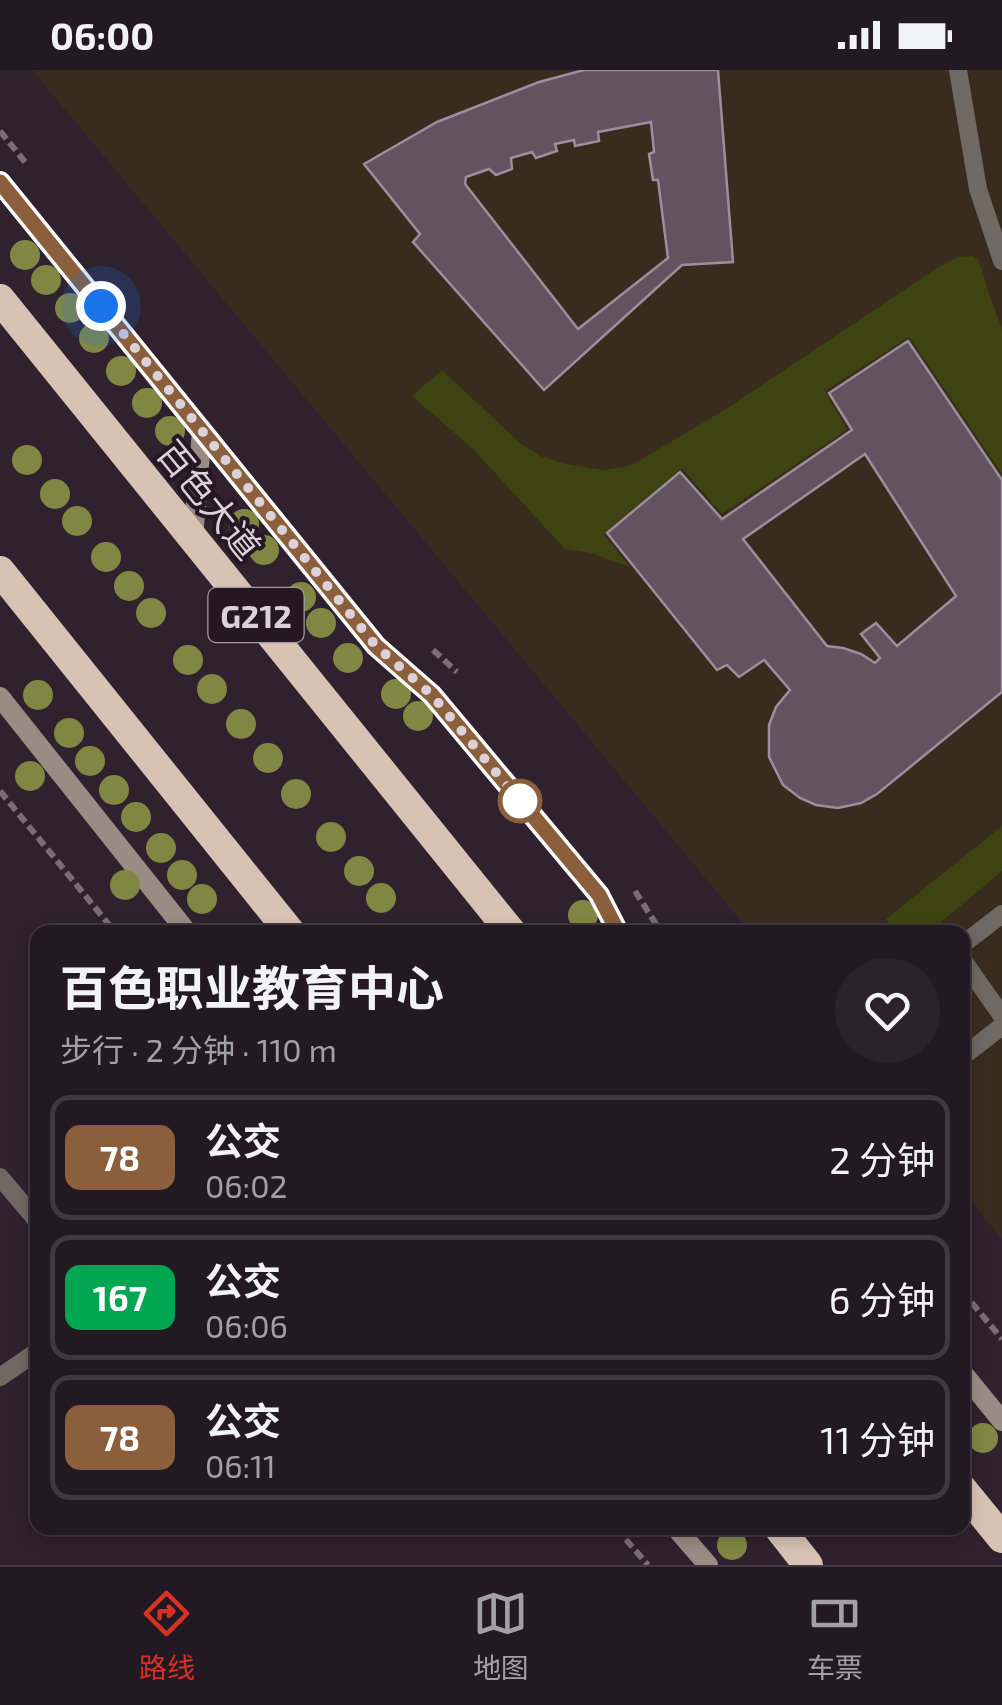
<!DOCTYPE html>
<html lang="zh">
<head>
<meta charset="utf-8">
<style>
  body { margin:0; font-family:"Exo 2","Noto Sans SC",sans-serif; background:#2b222a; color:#f1f3f6; height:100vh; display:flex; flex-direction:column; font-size:38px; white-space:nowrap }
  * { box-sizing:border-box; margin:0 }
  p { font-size:32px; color:#a3a0a5 }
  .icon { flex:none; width:55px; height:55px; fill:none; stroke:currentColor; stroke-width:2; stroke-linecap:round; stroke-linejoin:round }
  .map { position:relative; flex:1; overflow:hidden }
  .sheet { position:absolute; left:30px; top:855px; width:940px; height:610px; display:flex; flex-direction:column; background:#231922; border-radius:20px; box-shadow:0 5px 15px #0003,0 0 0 2px #403840 }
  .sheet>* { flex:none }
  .badge { padding:0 20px; border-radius:15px; font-size:35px; line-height:65px }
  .you { position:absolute; width:50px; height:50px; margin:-25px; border:8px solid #fff; border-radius:50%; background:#1a73e8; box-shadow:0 0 0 15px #1a73e833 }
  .map>.badge { position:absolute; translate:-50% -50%; box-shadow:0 0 0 5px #fff }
  .round { display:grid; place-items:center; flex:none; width:105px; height:105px; border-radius:52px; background:#2b222a }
  .overview { display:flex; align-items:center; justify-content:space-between; height:170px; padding:0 30px }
  h1 { font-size:48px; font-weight:700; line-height:75px }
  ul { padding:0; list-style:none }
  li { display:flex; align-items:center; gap:30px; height:125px; margin:0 20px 15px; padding:0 10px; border:5px solid #403840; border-radius:20px }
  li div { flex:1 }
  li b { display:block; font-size:38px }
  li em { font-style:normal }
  li .badge { min-width:110px; font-weight:700; text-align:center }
  .status { display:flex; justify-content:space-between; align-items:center; height:70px; padding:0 50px; background:#231922; direction:ltr }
  .status svg { height:28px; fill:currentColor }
  .dock { display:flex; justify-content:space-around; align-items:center; height:140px; border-top:2px solid #403840; background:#231922; font-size:28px; color:#a3a0a5 }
  .dock a { display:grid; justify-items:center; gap:5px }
  .dock .selected { color:#d93025 }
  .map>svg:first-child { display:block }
  .education { fill:#3a2b1f }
  .grass { fill:#3d4411 }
  .building { fill:#635361; stroke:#9e8d9c; stroke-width:2.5; fill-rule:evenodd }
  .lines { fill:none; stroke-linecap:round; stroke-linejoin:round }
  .path { stroke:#796d78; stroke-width:6; stroke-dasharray:10 5; stroke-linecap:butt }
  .lane { stroke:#706862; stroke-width:18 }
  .secondary { stroke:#998c83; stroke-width:20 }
  .highway { stroke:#d7c2b4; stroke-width:30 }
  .tree { fill:#818643 }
  .line-casing { stroke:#fff; stroke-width:22 }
  .line { stroke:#8b5e3c; stroke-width:15 }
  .walk { stroke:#dbd1d9; stroke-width:10; stroke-dasharray:0 18 }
  .stop-dot { fill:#fff; stroke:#8b5e3c; stroke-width:5 }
  .labels { text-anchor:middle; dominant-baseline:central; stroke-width:8; stroke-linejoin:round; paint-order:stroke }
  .shield { fill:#251824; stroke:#a49aa3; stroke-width:2.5 }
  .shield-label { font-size:32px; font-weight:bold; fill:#dbd1d9 }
  .street-label { font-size:35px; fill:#dbd1d9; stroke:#251824 }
</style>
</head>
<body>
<div class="status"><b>06:00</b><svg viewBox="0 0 49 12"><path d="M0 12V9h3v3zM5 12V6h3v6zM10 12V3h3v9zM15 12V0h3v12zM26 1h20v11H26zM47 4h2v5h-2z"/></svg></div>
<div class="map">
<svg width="1002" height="1495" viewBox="0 0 1002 1495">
  <rect width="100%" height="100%" fill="#2f212e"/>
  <path class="education" d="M32 0H1002V1169L963 1121 962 862H750Z"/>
  <path class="grass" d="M973 186 979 190 988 221 1002 259V404L909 267 825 321 847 360 722 444 682 398 603 464 630 497 591 483 565 479 473 379 412 326 442 300 521 374 540 386 565 394 603 400 630 396 726 339 937 198 958 187Z
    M1002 756V801L934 858 931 862H895L886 849Z"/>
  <path class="building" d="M584 0H718L733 192 682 195 544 320 413 172 420 164 364 94 437 52 539 12ZM651 52 654 82 649 84 653 110H658L668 188 578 259 465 114 466 107 489 99 496 105 512 99 511 88 532 82 536 88 557 81 555 74 574 70 575 76 599 71 598 62Z
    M908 271 1002 410V622L877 724 861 733 838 738 816 735 800 728 783 715 769 687V655L776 637 790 620 764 590 739 607 727 595 717 600 607 463 680 402 722 449 852 360 829 323ZM865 384 956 526 897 576 876 553 861 564 880 588 875 593 861 584 843 578 827 576 743 469Z"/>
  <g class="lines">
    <path class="path" d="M0 61 25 92
      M433 580 457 602
      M0 721 115 862
      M635 821 661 862
      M962 1221 1002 1269
      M616 1458 648 1495"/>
    <path class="lane" d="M958 0 978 119 1002 191
      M962 875 1002 844
      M962 889 1002 946
      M962 987 1002 956
      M0 1107 38 1152
      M0 1307 38 1281"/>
    <path class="secondary" d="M0 113 376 576 432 625 599 825 618 862
      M193 468 202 361
      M0 627 187 862
      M962 1302 1002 1351
      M676 1458 708 1495"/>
    <path class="highway" d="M0 229 511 862
      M0 501 290 862
      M962 1419 1002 1468
      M779 1458 808 1495"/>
  </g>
  <g class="tree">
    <circle cx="25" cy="185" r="15"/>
    <circle cx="46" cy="210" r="15"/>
    <circle cx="70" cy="238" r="15"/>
    <circle cx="94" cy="268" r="15"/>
    <circle cx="121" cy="301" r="15"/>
    <circle cx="147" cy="333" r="15"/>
    <circle cx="170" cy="361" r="15"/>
    <circle cx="27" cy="390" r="15"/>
    <circle cx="55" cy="424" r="15"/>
    <circle cx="77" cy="451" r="15"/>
    <circle cx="244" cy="454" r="15"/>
    <circle cx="264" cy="480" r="15"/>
    <circle cx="106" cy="487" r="15"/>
    <circle cx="129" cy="516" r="15"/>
    <circle cx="301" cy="527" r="15"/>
    <circle cx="151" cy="543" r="15"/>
    <circle cx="321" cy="553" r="15"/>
    <circle cx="348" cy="588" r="15"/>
    <circle cx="188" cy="590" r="15"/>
    <circle cx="212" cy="619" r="15"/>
    <circle cx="396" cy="624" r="15"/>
    <circle cx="38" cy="625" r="15"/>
    <circle cx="418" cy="646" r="15"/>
    <circle cx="241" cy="654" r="15"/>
    <circle cx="69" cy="663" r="15"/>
    <circle cx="268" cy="688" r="15"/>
    <circle cx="90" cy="691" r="15"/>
    <circle cx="30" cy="706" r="15"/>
    <circle cx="114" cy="720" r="15"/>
    <circle cx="296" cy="724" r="15"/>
    <circle cx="136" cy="747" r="15"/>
    <circle cx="331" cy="767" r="15"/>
    <circle cx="161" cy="778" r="15"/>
    <circle cx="359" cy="801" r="15"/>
    <circle cx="182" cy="805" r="15"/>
    <circle cx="125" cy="815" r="15"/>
    <circle cx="381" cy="828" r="15"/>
    <circle cx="202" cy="829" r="15"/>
    <circle cx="583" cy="845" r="15"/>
    <circle cx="983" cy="1368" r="15"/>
    <circle cx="732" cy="1475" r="15"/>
  </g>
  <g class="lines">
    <g class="line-casing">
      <path id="line" d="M0 112 376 576 432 625 599 825 618 862"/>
    </g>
    <use href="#line" class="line"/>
    <path class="walk" d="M101 236 376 576 432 625 527 740 520 731"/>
  </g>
  <circle class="stop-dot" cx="520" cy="731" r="20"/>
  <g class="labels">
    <rect class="shield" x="208.5" y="518" width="95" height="54" rx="8"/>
    <g class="shield-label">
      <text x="256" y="545">G212</text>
    </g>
    <g class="street-label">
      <text transform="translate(210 429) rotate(51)">百色大道</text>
    </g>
  </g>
</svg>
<div class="you" style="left:101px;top:236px"></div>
<section class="sheet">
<div class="overview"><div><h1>百色职业教育中心</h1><p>步行 · 2 分钟 · 110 m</p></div><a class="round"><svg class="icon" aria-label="heart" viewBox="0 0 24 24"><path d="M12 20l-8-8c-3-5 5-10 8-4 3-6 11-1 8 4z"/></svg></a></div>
<ul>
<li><span class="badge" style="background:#8b5e3c;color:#fff">78</span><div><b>公交</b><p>06:02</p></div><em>2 分钟</em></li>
<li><span class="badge" style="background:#00a651;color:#fff">167</span><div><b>公交</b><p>06:06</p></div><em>6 分钟</em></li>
<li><span class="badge" style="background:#8b5e3c;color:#fff">78</span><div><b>公交</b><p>06:11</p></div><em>11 分钟</em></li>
</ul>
</section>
</div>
<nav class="dock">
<a class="selected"><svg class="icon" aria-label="directions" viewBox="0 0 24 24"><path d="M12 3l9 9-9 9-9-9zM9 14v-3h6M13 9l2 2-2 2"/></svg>路线</a>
<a><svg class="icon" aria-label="map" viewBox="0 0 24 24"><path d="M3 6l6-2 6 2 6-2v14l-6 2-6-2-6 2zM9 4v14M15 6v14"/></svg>地图</a>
<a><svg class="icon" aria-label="tickets" viewBox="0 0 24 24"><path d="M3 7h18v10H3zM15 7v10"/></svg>车票</a>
</nav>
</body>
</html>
